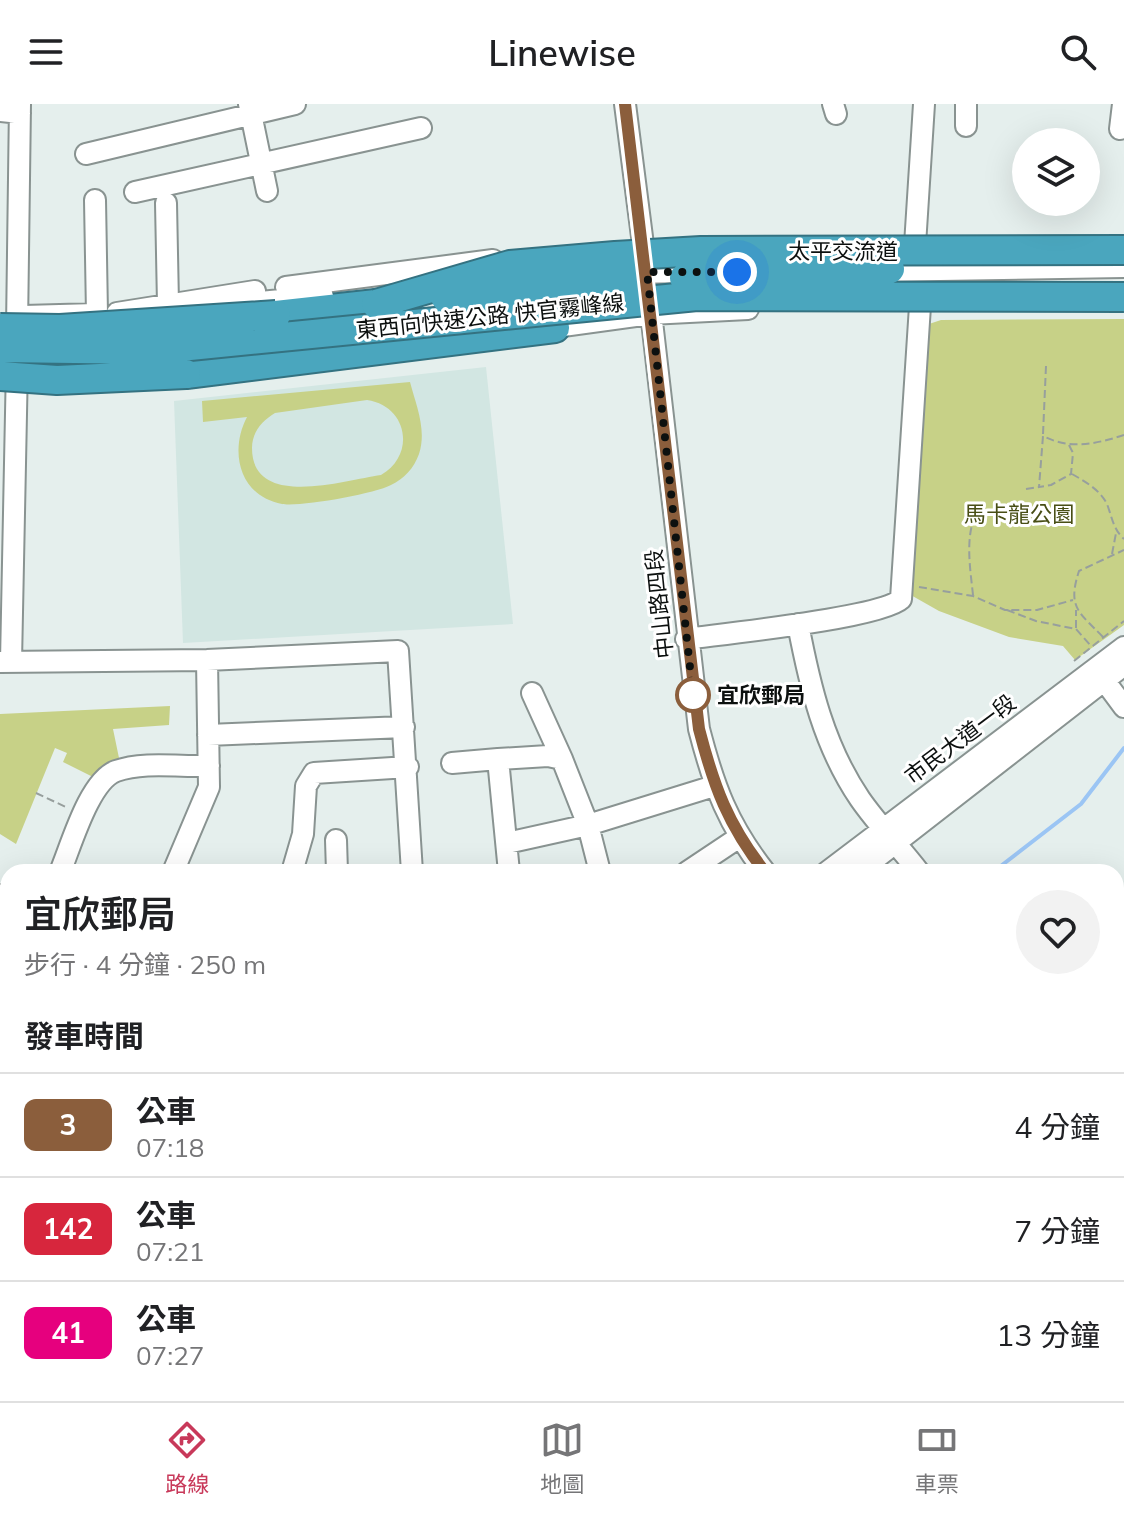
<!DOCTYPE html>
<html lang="zh-TW">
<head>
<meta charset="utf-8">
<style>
  body { margin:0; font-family:Mulish,"Noto Sans TC",sans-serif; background:#f2f2f2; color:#202124; height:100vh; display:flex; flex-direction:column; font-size:30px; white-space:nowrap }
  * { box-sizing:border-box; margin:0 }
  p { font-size:26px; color:#757577 }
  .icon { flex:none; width:44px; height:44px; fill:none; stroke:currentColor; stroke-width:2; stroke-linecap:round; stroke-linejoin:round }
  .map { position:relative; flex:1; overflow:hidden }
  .sheet { position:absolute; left:0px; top:760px; width:1124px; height:538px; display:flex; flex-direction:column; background:#fff; border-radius:24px 24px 0 0; box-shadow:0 8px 32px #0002 }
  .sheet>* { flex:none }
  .badge { padding:0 16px; border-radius:12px; font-size:28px; line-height:52px }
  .fabs { position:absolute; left:1012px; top:24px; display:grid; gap:16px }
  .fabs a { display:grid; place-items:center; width:88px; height:88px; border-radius:50%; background:#fff; box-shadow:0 8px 32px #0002; font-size:40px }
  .you { position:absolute; width:40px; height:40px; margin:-20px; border:6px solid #fff; border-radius:50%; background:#1a73e8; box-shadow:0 0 0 12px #1a73e833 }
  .map>.badge { position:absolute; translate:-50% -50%; box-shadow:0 0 0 4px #fff }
  h2 { padding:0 24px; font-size:30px; line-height:72px }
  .round { display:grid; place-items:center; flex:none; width:84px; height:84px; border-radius:42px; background:#f2f2f2 }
  .summary { display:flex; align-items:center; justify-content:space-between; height:136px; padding:0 24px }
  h1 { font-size:38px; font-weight:600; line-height:60px }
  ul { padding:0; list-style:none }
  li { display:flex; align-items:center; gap:24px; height:104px; padding:0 24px; border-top:2px solid #e0e0e0 }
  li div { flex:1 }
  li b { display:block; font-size:30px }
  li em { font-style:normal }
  li .badge { min-width:88px; font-weight:700; text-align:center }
  header { display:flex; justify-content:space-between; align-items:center; height:104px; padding:0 24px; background:#fff; font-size:36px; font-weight:600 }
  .menu { display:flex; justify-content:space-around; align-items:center; height:112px; border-top:2px solid #e0e0e0; background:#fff; font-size:22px; color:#757577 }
  .menu a { display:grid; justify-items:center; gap:4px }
  .menu .on { color:#c8395a }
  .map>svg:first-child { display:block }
  .built { fill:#d2e6e2 }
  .green { fill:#c7d187; fill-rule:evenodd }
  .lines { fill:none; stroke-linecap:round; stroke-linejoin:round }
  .stream { stroke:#9bc5f4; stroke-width:4 }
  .minor-casing { stroke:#899391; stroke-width:24 }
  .highway-casing { stroke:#347281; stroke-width:32 }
  .path { stroke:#979f9d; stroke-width:2; stroke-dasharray:8 4; stroke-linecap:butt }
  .minor { stroke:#fff; stroke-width:20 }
  .highway { stroke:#4aa6be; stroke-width:28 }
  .highway-bridge-casing { stroke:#347281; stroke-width:32; stroke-linecap:butt }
  .highway-bridge { stroke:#4aa6be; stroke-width:28 }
  .line-casing { stroke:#fff; stroke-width:18 }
  .line { stroke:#8b5e3c; stroke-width:12 }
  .walk { stroke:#0c100f; stroke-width:8; stroke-dasharray:0 14.4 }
  .stop-dot { fill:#fff; stroke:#8b5e3c; stroke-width:4 }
  .labels { text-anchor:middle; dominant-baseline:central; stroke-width:6; stroke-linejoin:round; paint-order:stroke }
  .street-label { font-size:22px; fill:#0c100f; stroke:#fff }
  .park-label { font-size:22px; fill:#484e15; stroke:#fff }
  .stop-label { font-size:22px; font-weight:bold; fill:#0c100f; stroke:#fff; text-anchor:start }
</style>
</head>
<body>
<header><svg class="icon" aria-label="menu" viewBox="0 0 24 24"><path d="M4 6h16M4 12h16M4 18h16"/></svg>Linewise<svg class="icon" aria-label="search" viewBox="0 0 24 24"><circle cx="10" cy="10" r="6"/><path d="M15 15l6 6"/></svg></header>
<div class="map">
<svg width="1124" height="1297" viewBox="0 0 1124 1297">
  <rect width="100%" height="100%" fill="#e5efed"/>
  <path class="built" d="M486 263 513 520 183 539 174 297Z"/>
  <path class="green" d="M1124 215V521L1075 556 1063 542 1009 533 939 507 909 490 925 226 929 220 941 216Z
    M410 278C416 301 427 326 419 350 414 364 404 375 391 381 374 390 300 403 282 400 239 392 229 347 247 313L203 318 202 297ZM367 296C408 302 416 351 381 371 345 376 252 406 252 344 252 328 262 317 275 309Z
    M170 602 169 621 113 625 119 654 97 675 63 658 67 649 55 644 16 740 0 730V610Z"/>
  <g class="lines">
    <path class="stream" d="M993 768 1081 700 1124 644"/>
    <g class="minor-casing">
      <path id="minor" d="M249 0 267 87
        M625 0 646 164
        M833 0 836 10
        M966 0V22
        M0 7 20 9
        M1120 25 1123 0
        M86 50 295 0
        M135 88 421 24
        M95 96 97 210
        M166 99 168 200
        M915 141 924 0
        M878 167 1124 163
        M622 169 698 168
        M286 183 493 156
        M240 200 323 192
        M650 200 699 625C714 683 728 721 765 768
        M117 209 255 187
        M24 212 96 210
        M17 224 20 0
        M541 225 650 210 748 205
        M798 520C810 583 824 642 860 695 878 721 900 743 919 768
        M686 535C722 530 881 514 901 495L920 202
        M0 558 207 556 398 547 412 768
        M11 558 17 260
        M1098 568 1124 603
        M532 589 562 655
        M208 631 404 623
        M498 655 548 652 562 655 588 721 600 768
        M452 659 498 655 509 768
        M336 736 337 768
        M507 739 588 721 714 682
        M60 768C71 742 89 677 116 667 143 657 181 663 209 662
        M173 768 209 683 207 556
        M292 768 303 730 306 682 314 669 408 663
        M687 768 738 734
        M827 768 1124 543
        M858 768 1124 561
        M0 791 8 794
        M0 903 8 885
        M1116 915 1124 914
        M0 1015 8 1019
        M1116 1026 1124 1036
        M0 1135 8 1133
        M0 1168 8 1150
        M1116 1186 1124 1196
        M129 1290 131 1297
        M268 1290 271 1297
        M328 1290 331 1297
        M387 1290 390 1297
        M447 1290 450 1297
        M640 1290 653 1297
        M745 1290 747 1297
        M830 1290 831 1297
        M1000 1290 1004 1297
        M1064 1290 1070 1297
        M54 1294 70 1290
        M229 1297 235 1290
        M603 1297 606 1290
        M925 1297 955 1290"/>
    </g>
    <g class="highway-casing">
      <path id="highway" d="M276 211 376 200
        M186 270 555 224"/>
    </g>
    <path class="path" d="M1043 330 1046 262
      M1069 341 1073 349 1071 370 1051 381 1039 383 1043 332C1070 346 1096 340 1124 331
      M1072 370C1086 378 1100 386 1107 400 1112 413 1113 425 1124 435
      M1026 385 1039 383
      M1112 450 1116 429
      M919 483 973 492 1005 506H1037L1073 496
      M973 491C970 462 963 424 982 400
      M1007 506 1036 517 1076 525 1091 542
      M1076 524V506
      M1103 533C1079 508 1067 504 1079 467L1124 446
      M1074 557 1124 517
      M36 689 68 704"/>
    <use href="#minor" class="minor"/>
    <use href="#highway" class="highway"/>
    <g class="highway-bridge-casing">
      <path id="highway-bridge" d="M684 174 890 165
        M445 193 639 178
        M376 200 510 161 615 152 701 147 1124 146
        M0 224 60 225 276 211
        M0 244 150 246 697 192 1124 193
        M0 272 57 276 186 270"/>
    </g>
    <use href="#highway-bridge" class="highway-bridge"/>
  </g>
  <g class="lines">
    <g class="line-casing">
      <path id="line" d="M625 0 699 625C714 683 728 721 765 768"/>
    </g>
    <use href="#line" class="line"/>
    <path class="walk" d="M693 591 647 168H737"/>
  </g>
  <circle class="stop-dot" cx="693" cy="591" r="16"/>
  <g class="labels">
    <g class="street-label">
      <text x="843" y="147">太平交流道</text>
      <text transform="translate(490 212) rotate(-6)">東西向快速公路 快官霧峰線</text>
      <text transform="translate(659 500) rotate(-96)">中山路四段</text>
      <text transform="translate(960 635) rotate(-37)">市民大道一段</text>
    </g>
    <g class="park-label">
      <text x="1019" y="410">馬卡龍公園</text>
    </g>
    <g class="stop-label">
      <text x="717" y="591">宜欣郵局</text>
    </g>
  </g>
</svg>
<div class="fabs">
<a><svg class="icon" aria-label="layers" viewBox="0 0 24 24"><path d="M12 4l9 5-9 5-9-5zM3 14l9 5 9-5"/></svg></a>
</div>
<div class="you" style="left:737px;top:168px"></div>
<section class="sheet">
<div class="summary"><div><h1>宜欣郵局</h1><p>步行 · 4 分鐘 · 250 m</p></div><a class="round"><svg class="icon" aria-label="heart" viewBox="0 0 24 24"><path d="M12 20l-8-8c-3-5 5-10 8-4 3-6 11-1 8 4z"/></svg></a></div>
<h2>發車時間</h2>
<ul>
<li><span class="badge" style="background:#8b5e3c;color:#fff">3</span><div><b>公車</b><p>07:18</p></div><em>4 分鐘</em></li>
<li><span class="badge" style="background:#d7263d;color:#fff">142</span><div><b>公車</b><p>07:21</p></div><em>7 分鐘</em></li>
<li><span class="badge" style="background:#e6007e;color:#fff">41</span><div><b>公車</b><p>07:27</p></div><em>13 分鐘</em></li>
</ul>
</section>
</div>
<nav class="menu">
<a class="on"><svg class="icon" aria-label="directions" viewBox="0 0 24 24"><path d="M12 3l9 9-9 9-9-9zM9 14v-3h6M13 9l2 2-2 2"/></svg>路線</a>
<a><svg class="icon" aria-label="map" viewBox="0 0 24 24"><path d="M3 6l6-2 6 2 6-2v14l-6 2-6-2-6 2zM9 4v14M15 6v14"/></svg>地圖</a>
<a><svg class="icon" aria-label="tickets" viewBox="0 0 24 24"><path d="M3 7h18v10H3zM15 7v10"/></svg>車票</a>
</nav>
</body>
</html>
